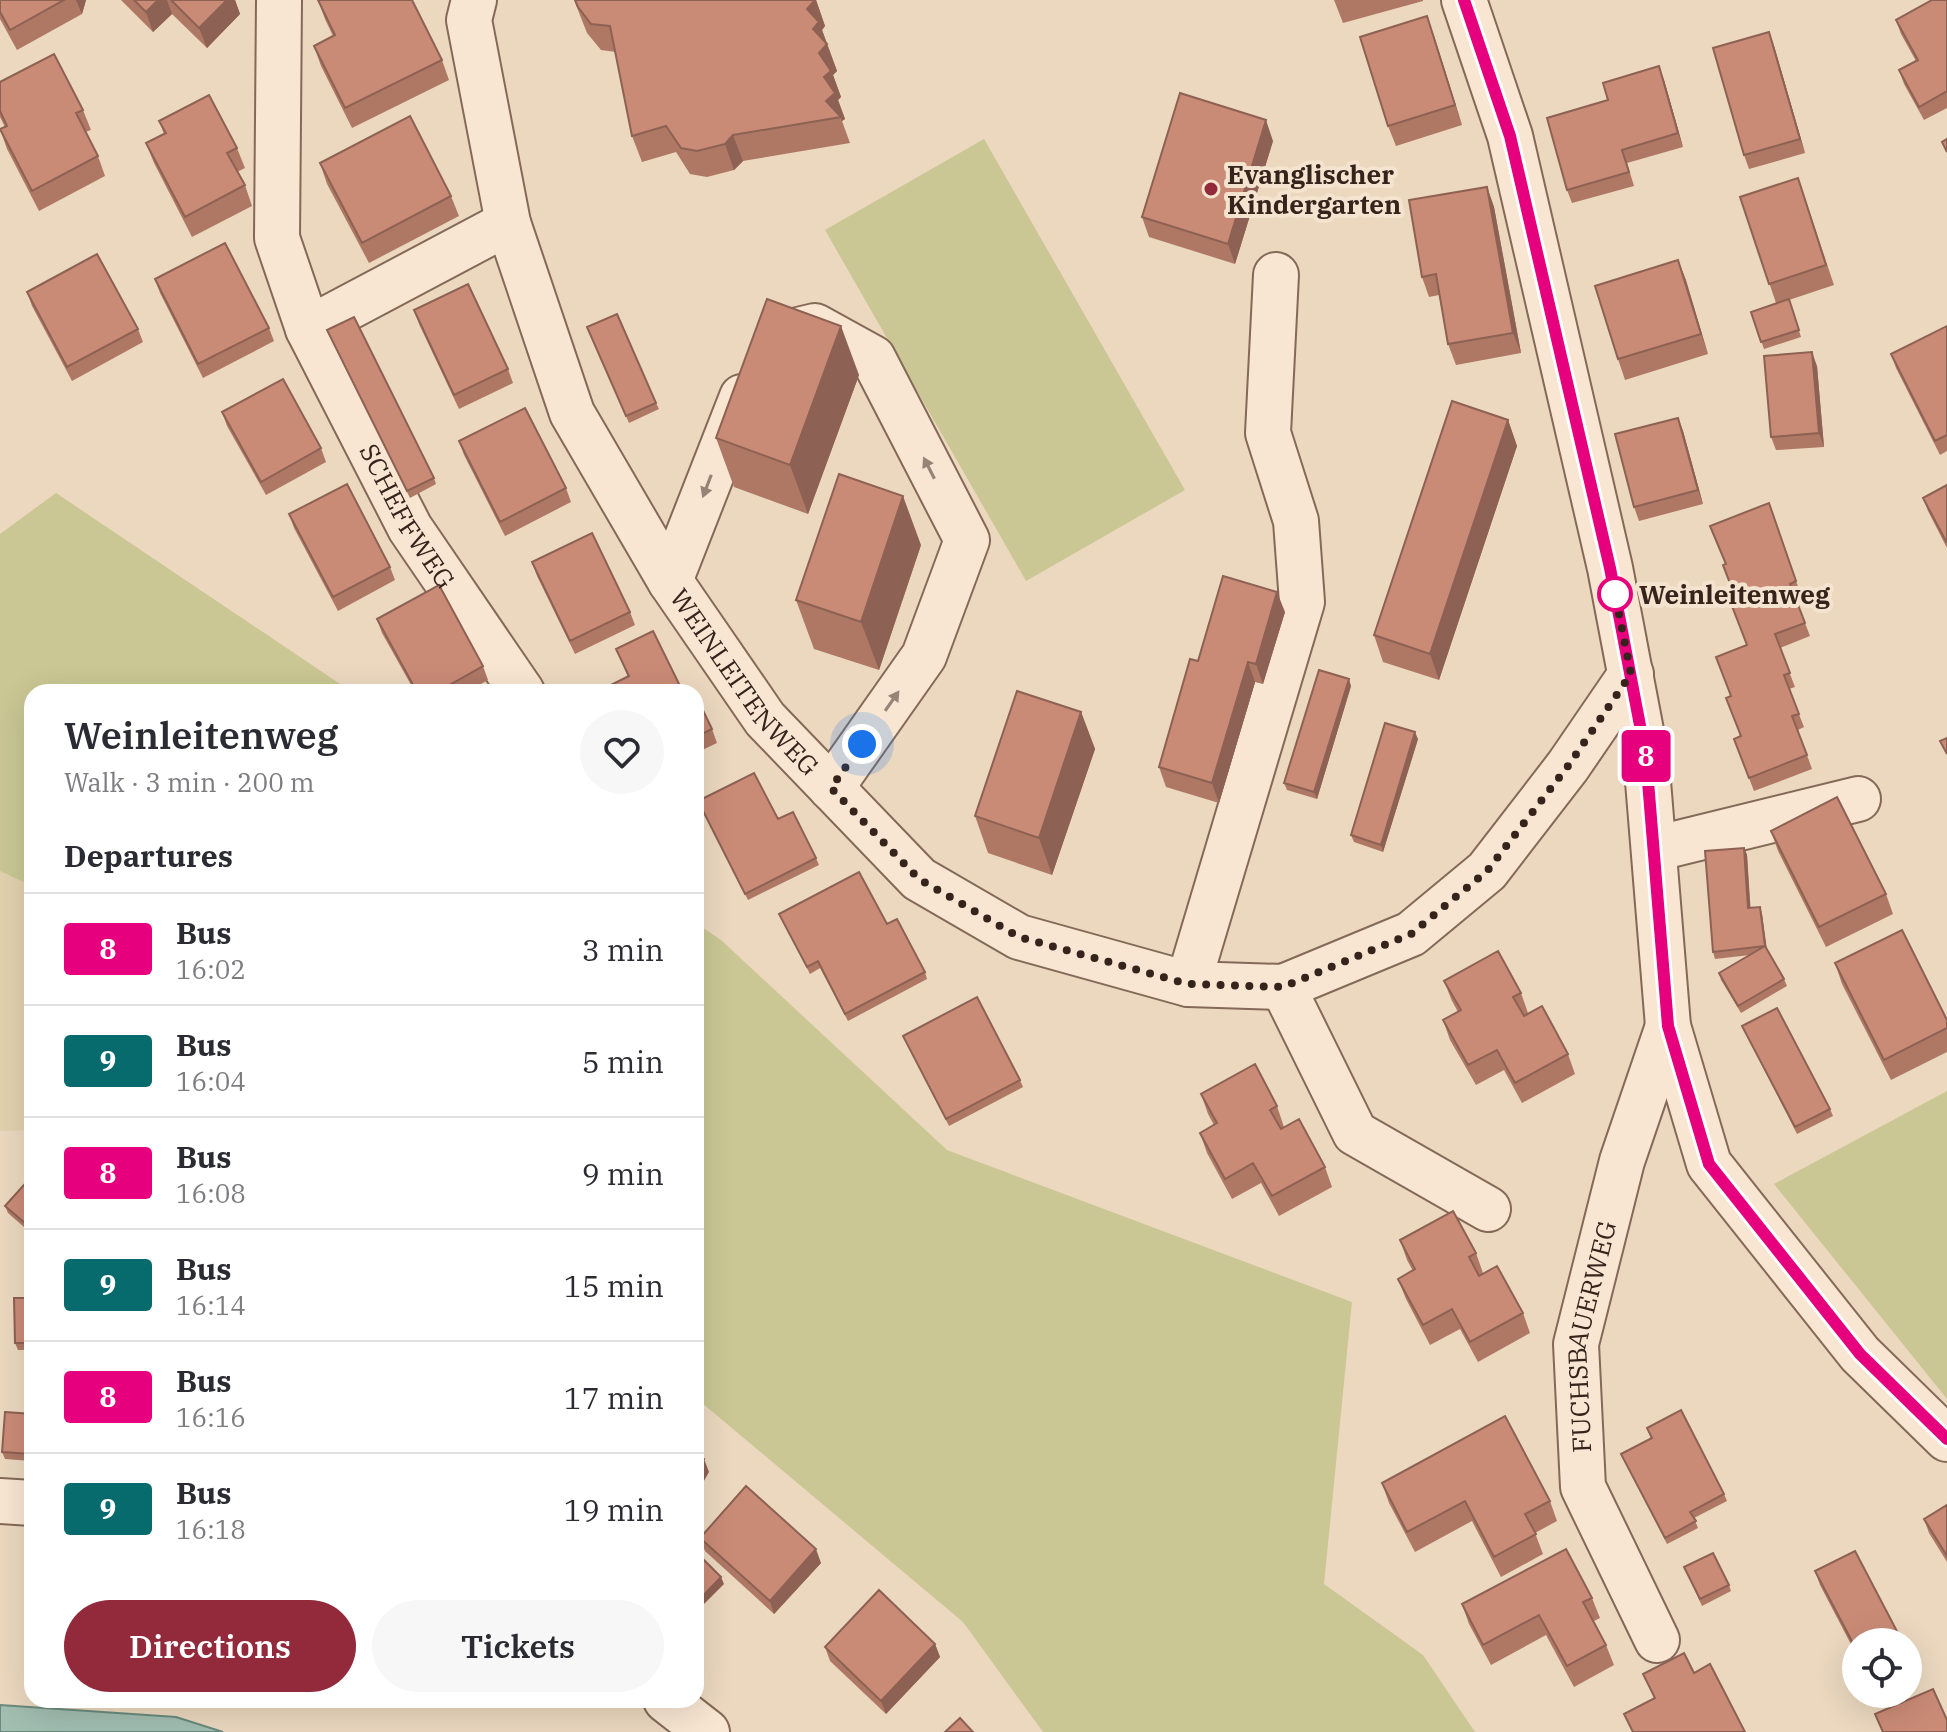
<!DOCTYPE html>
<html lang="en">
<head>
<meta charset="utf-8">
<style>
  body { margin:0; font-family:"IBM Plex Serif",serif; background:#f7f7f7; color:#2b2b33; height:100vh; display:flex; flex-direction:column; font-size:30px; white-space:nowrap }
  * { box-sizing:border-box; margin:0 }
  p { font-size:26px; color:#7c7c81 }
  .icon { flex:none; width:44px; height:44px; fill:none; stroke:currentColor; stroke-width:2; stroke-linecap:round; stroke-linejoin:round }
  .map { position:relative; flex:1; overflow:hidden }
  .sheet { position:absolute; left:24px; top:684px; width:680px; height:1024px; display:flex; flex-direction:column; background:#fff; border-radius:24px; box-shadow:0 8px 32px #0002 }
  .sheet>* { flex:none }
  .badge { padding:0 16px; border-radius:6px; font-size:28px; line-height:52px }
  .fabs { position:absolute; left:1842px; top:1628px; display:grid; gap:16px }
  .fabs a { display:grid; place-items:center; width:80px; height:80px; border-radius:50%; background:#fff; box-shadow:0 8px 32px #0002; font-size:40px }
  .you { position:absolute; width:40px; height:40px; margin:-20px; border:6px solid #fff; border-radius:50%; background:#1a73e8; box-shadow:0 0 0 12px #1a73e833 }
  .map>.badge { position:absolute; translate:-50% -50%; box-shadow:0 0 0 4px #fff }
  h2 { padding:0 40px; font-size:30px; line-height:72px }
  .round { display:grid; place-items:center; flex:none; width:84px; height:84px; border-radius:42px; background:#f7f7f7 }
  .overview { display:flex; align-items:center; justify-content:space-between; height:136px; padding:0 40px }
  h1 { font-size:38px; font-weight:600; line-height:60px }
  .cta { display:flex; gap:16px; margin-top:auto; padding:16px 40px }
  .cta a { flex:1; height:92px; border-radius:48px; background:#922a3b; color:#fff; font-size:32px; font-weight:600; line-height:92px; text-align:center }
  .cta a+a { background:#f7f7f7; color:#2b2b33 }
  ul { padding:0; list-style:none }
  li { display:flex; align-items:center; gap:24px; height:112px; padding:0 40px; border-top:2px solid #e1e1e2 }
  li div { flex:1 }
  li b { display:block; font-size:30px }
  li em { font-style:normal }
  li .badge { min-width:88px; font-weight:700; text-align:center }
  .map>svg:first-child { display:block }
  .farmland { fill:#e2d1ad }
  .green { fill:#cac794 }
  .water { fill:#a2beb1; stroke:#6a8b7e; stroke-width:2 }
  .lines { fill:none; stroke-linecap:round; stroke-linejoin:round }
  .minor-casing { stroke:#846958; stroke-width:48 }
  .minor { stroke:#f8e6d2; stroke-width:44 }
  .wall { fill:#ae7865 }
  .shaded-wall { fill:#8d6153 }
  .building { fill:#ca8b76; stroke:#8d6153; stroke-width:2 }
  .oneway { fill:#968577 }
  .line-casing { stroke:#fff; stroke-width:18 }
  .line { stroke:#e6007e; stroke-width:12 }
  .walk { stroke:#34241c; stroke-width:8; stroke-dasharray:0 14.4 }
  .poi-dot { fill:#922a3b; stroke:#f4e3ce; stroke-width:3 }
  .stop-dot { fill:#fff; stroke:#e6007e; stroke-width:4 }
  .labels { text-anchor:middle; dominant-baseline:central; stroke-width:8; stroke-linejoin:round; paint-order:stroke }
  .poi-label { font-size:26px; font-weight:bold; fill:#34241c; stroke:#f4e3ce; text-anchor:start }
  .street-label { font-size:26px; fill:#34241c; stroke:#f4e3ce }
  .stop-label { font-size:26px; font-weight:bold; fill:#34241c; stroke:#f4e3ce; text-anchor:start }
</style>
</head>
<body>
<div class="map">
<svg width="1947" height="1732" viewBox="0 0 1947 1732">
  <rect width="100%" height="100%" fill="#ecd8bf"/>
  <path class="farmland" d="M0 871 32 886V1130L0 1131Z"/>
  <path class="green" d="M984 139 1185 490 1026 581 825 230Z
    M56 493 352 692H32V886L0 871V534Z
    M696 923 721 940 947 1150 1352 1302 1324 1584 1423 1655 1475 1732H1043L963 1622 696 1398Z
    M1947 1091V1399L1774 1184Z"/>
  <path class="water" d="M0 1705 176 1717 223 1732H0Z"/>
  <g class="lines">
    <g class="minor-casing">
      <g id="minor">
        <path id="s1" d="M279 0 277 238 308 329 410 528 522 692"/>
        <path id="s2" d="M474 0 469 20 508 223 572 413 670 581 765 719 919 879 1019 937 1188 984 1283 987 1411 934 1487 871 1568 766 1631 674"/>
        <path d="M1464 0 1510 136 1610 568 1646 757 1668 1026 1709 1164 1860 1354 1947 1439"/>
        <path d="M308 329 508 223"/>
        <path d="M794 331 815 326 873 358 967 540 924 656 831 788"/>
        <path d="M670 581 742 397"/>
        <path d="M1654 849 1858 799"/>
        <path d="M1188 984 1302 602 1296 521 1268 433 1276 275"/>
        <path d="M1283 987 1355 1133 1488 1209"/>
        <path d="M0 1501 32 1503"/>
        <path id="s3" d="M1657 1640 1583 1487 1576 1344 1622 1161 1668 1026"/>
        <path d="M666 1700 707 1732"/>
      </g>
    </g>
    <use href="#minor" class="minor"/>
  </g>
  <path class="wall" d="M0 0H86L82 14 17 50 0 19Z
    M121 0H235L240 14 207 48 172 14 153 32Z
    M318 0 442 60 449 80 352 128 321 66 314 46 333 36 325 19Z
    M574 0H816L825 26 822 30 837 71 833 75 841 97 838 100 845 119 842 121 850 143 743 161 734 170 707 177 690 174 676 152 642 162 632 136 616 52 601 50 587 33Z
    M1334 0H1423V1L1343 23Z
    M1947 0V108L1924 120 1904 84 1899 70 1916 61 1901 34 1896 20Z
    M1434 36 1462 125 1396 146 1388 126Z
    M1774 46 1805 153 1749 169 1744 155Z
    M1664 80 1683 147 1627 163 1634 186 1572 203 1567 190 1608 100Z
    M0 82 83 110 91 130 85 132 98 156 105 176 39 211 7 149 0 129 5 127 0 117Z
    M159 121 237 148 245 168 237 172 245 185 252 206 192 237 154 163 146 143 164 134Z
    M1273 141 1235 264 1149 237 1142 217Z
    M320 163 451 196 459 216 369 263 327 184Z
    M1487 187 1494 207 1521 353 1456 365 1448 344 1439 295 1429 297 1422 277Z
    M1740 197 1805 198 1834 285 1789 300 1801 337 1764 349 1751 312 1776 303Z
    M1678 260 1708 354 1625 380 1618 359Z
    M155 279 269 328 274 341 203 378 160 293Z
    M27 292 138 329 143 342 72 381 32 306Z
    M414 310 508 369 513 383 459 409 419 324Z
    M1947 326V451L1940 455 1896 368 1891 354Z
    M327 330 434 478 436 484 410 498Z
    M590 334 656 403 659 409 629 423Z
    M1817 366 1824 447 1776 450 1771 437Z
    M859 375 808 514 734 487 716 438Z
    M222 412 321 448 326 462 266 495 227 426Z
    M1678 418 1683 431 1703 504 1639 521 1634 507Z
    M1508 420 1517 446 1439 680 1383 662 1374 635Z
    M459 441 566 488 571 502 505 536 464 455Z
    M1947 485V548L1928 511 1923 498Z
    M1769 503 1801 595 1795 597 1810 636 1780 648 1795 687 1789 689 1804 727 1798 730 1812 769 1754 791 1734 739 1740 737 1731 696 1747 645 1738 604Z
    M289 514 390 567 395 580 338 611 294 528Z
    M921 545 879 670 814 649 796 600Z
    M532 562 630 612 635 625 575 654 537 576Z
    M1285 612 1263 684 1255 682 1219 803 1166 787 1159 767 1198 661Z
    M377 619 483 666 488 680 467 692H415L382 633Z
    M616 649 683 692H609L607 687 628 677Z
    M1351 686 1317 799 1287 790 1284 783Z
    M696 696 712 729 717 743 696 753Z
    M1081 712 1095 749 1052 875 988 853 975 816Z
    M1418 739 1383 852 1354 842 1351 835Z
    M698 801 778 819 816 858 819 865 748 900Z
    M1771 831 1886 894 1893 914 1826 947 1778 851Z
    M1744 848 1747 855 1750 908 1762 914 1767 949 1784 979 1787 986 1741 1013 1721 980 1719 973 1750 955 1715 959 1713 952Z
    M779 914 887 924 925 972 927 979 848 1021 820 968 810 974Z
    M1835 963 1947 1020V1052L1891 1080 1842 984Z
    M1444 981 1521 993 1528 1013 1568 1054 1575 1074 1522 1103 1504 1070 1476 1085 1450 1040 1443 1020 1458 1012 1452 1001Z
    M1742 1026 1830 1109 1833 1116 1797 1134Z
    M903 1036 1020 1080 1023 1087 949 1126Z
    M1201 1094 1277 1106 1284 1127 1325 1167 1332 1187 1279 1216 1261 1183 1232 1199 1207 1153 1200 1133 1214 1125 1208 1114Z
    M32 1176V1234L8 1213 5 1206Z
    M1400 1240 1476 1253 1483 1273 1523 1313 1530 1333 1478 1362 1460 1329 1430 1345 1406 1299 1398 1279 1413 1271 1407 1260Z
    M32 1298V1350H18L15 1343Z
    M32 1414V1461L5 1459 2 1452Z
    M1647 1428 1724 1494 1727 1501 1694 1518 1698 1528 1667 1544 1621 1454 1651 1438Z
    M1382 1483 1550 1501 1557 1521 1535 1533 1543 1554 1501 1577 1472 1521 1415 1552 1389 1503Z
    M1947 1505V1562L1929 1533 1924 1519Z
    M700 1538 821 1563 774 1614 705 1551Z
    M1684 1567 1729 1585 1731 1591 1702 1606Z
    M1815 1571 1900 1637 1902 1642H1856V1654L1820 1585Z
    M1592 1598 1600 1618 1594 1621 1606 1645 1614 1665 1574 1687 1546 1635 1491 1665 1469 1624 1462 1604Z
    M935 1644 940 1657 886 1714 830 1661 825 1647Z"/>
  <path class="shaded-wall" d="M76 0H86L82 14Z
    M158 0H167L172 14 153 32 146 12Z
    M227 0H235L240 14 207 48 199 28Z
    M816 0 825 26 822 30 837 71 833 75 841 97 838 100 845 119 842 121 841 117 826 101 819 53 807 9Z
    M1427 16 1434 36 1462 125 1455 105Z
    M1769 32 1774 46 1805 153 1800 139Z
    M1659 66 1664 80 1683 147 1678 133Z
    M1266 120 1273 141 1235 264 1228 244Z
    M733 135 743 161 734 170 725 144Z
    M1487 187 1494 207 1521 353 1513 333Z
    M1678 260 1686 280 1708 354 1701 334Z
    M841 326 859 375 808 514 790 465Z
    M1812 352 1817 366 1824 447 1819 433Z
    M1678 418 1683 431 1703 504 1698 490Z
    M1508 420 1517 446 1439 680 1430 654Z
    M903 496 921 545 879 670 861 622Z
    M1277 592 1285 612 1263 684 1256 664Z
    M1248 662 1255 682 1219 803 1212 783Z
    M1349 679 1351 686 1317 799 1314 792Z
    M1081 712 1095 749 1052 875 1039 838Z
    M1415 732 1418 739 1383 852 1381 845Z
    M1744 848 1747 855 1751 915 1748 908Z
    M1760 907 1762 914 1767 953 1765 946Z
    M704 1459 709 1472 696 1495V1472Z
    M816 1549 821 1563 774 1614 770 1601Z
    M721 1577 724 1584 696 1612V1603Z
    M935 1644 940 1657 886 1714 881 1701Z"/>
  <path class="building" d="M0 0H64L10 30 0 12Z
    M134 0H158L146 12Z
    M171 0H227L199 28Z
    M318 0H412L442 60 345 108 314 46 335 35Z
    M575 0H815L807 9 819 22 813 29 827 44 819 53 831 71 824 77 835 93 826 101 841 117 733 135 725 144 697 151 681 148 666 126 632 136 610 26 591 24 578 7Z
    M1932 0H1947V91L1919 107 1899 70 1918 60 1896 20Z
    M1427 16 1455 105 1388 126 1360 37Z
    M1769 32 1800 139 1744 155 1713 48Z
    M54 54 83 110 76 113 98 156 32 191 0 129 7 126 0 111V82Z
    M1659 66 1678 133 1622 150 1629 172 1567 190 1547 118 1608 100 1603 83Z
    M1180 93 1266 120 1228 244 1142 217Z
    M209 95 237 148 227 153 245 185 185 217 146 143 166 133 159 121Z
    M410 116 451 196 362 243 320 163Z
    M1947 139V152L1942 142Z
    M1798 178 1826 265 1769 284 1740 197Z
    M1487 187 1513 333 1448 344 1436 274 1422 277 1409 200Z
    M225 243 269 328 198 364 155 279Z
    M97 254 138 329 67 367 27 292Z
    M1678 260 1701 334 1618 359 1595 286Z
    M468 284 508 369 454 395 414 310Z
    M767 299 841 326 790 465 716 438Z
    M1789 299 1799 330 1761 342 1751 312Z
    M617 314 656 403 626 416 587 327Z
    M354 317 434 478 407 491 327 330Z
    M1947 326V435L1935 441 1891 354Z
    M1812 352 1819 433 1771 437 1764 356Z
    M283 379 321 448 261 482 222 412Z
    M1452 401 1508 420 1430 654 1374 635Z
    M525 408 566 488 500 522 459 441Z
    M1678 418 1698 490 1634 507 1615 434Z
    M839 474 903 496 861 622 796 600Z
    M347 484 390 567 333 597 289 514Z
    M1947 485V543L1923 498Z
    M1769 503 1796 581 1790 584 1805 623 1775 634 1790 673 1784 675 1799 714 1792 716 1807 755 1749 778 1734 739 1741 736 1726 698 1731 696 1716 657 1747 645 1732 606 1738 604 1723 565 1726 564 1710 526Z
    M592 533 630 612 570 641 532 562Z
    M1223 576 1277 592 1256 664 1248 662 1212 783 1159 767 1190 659 1198 661Z
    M439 585 483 666 437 692H417L377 619Z
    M653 631 683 692H610L607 687 629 676 616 649Z
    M1319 670 1349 679 1314 792 1284 783Z
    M1017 691 1081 712 1039 838 975 816Z
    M696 696 712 729 696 737Z
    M1385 723 1415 732 1381 845 1351 835Z
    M1947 738V754L1940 741Z
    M754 773 778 819 793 812 816 858 745 894 698 801Z
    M1837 797 1886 894 1819 927 1771 831Z
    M1744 848 1748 908 1760 907 1765 946 1784 979 1738 1006 1719 973 1765 946 1713 952 1705 851Z
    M859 872 887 924 897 919 925 972 845 1014 818 961 807 967 779 914Z
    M1902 930 1947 1020V1028L1884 1060 1835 963Z
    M1498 951 1521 993 1513 997 1524 1016 1542 1006 1568 1054 1515 1083 1497 1050 1468 1065 1443 1020 1461 1010 1444 981Z
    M977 997 1020 1080 946 1119 903 1036Z
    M1777 1008 1830 1109 1795 1127 1742 1026Z
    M1255 1064 1277 1106 1270 1110 1281 1129 1299 1119 1325 1167 1272 1196 1253 1163 1225 1179 1200 1133 1217 1123 1201 1094Z
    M32 1176V1229L5 1206Z
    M1453 1211 1476 1253 1469 1257 1479 1276 1497 1266 1523 1313 1470 1342 1452 1309 1423 1325 1398 1279 1415 1269 1400 1240Z
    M14 1298H32V1343H15Z
    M1681 1410 1724 1494 1690 1512 1696 1521 1665 1538 1621 1454 1652 1438 1647 1428Z
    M5 1412 32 1414V1454L2 1452Z
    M1505 1416 1550 1501 1525 1514 1536 1534 1494 1557 1465 1501 1407 1532 1382 1483Z
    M696 1454 704 1459 696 1472Z
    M746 1486 816 1549 770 1601 700 1538Z
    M1947 1505V1556L1924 1519Z
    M1566 1549 1592 1598 1583 1602 1606 1645 1567 1666 1539 1615 1483 1645 1462 1604Z
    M1855 1551 1900 1637 1890 1642H1856V1649L1815 1571Z
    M696 1552 721 1577 696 1603Z
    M1713 1553 1729 1585 1700 1599 1684 1567Z
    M879 1590 935 1644 881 1701 825 1647Z
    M1684 1653 1694 1673 1710 1664 1745 1732H1633L1624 1714 1655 1698 1643 1674Z
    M1933 1689 1947 1720V1732H1883L1875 1714Z
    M960 1718 973 1732H945Z"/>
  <defs><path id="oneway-solid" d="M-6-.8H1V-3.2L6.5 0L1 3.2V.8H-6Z" transform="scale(2)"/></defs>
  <g class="oneway">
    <use href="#oneway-solid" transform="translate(929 468) rotate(-117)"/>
    <use href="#oneway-solid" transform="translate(707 486) rotate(111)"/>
    <use href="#oneway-solid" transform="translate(892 701) rotate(-55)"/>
  </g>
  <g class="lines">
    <g class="line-casing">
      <path id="line" d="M1464 0 1510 136 1610 568 1646 757 1668 1026 1709 1164 1860 1354 1947 1439"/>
    </g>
    <use href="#line" class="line"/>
    <path class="walk" d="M862 744 831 788 919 879 1019 937 1188 984 1283 987 1411 934 1487 871 1568 766 1631 674 1615 594"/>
  </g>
  <circle class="poi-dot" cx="1211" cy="189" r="8"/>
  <circle class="stop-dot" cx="1615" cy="594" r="16"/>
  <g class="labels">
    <g class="poi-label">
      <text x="1227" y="174">Evanglischer<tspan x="1227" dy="30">Kindergarten</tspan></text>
    </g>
    <g class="street-label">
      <text stroke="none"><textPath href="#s1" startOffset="546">SCHEFFWEG</textPath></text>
      <text stroke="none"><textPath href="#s2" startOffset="748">WEINLEITENWEG</textPath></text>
      <text stroke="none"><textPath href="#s3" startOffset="322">FUCHSBAUERWEG</textPath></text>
    </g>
    <g class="stop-label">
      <text x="1639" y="594">Weinleitenweg</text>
    </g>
  </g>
</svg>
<div class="fabs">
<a><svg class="icon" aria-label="locate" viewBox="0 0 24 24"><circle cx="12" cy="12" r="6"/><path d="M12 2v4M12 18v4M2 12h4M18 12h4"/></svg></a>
</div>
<div class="you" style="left:862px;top:744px"></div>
<b class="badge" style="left:1646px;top:756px;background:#e6007e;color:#fff">8</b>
<section class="sheet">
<div class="overview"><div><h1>Weinleitenweg</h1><p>Walk · 3 min · 200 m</p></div><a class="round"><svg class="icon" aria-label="heart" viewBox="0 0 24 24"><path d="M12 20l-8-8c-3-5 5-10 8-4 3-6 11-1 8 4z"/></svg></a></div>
<h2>Departures</h2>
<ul>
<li><span class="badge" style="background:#e6007e;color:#fff">8</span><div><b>Bus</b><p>16:02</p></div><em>3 min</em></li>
<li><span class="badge" style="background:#076a6c;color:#fff">9</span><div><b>Bus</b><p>16:04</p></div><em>5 min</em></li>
<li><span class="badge" style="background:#e6007e;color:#fff">8</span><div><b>Bus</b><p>16:08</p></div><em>9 min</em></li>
<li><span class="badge" style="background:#076a6c;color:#fff">9</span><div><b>Bus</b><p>16:14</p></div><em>15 min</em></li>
<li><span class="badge" style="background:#e6007e;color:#fff">8</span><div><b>Bus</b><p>16:16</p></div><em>17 min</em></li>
<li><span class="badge" style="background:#076a6c;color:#fff">9</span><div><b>Bus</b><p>16:18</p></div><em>19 min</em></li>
</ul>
<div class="cta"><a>Directions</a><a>Tickets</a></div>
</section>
</div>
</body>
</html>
